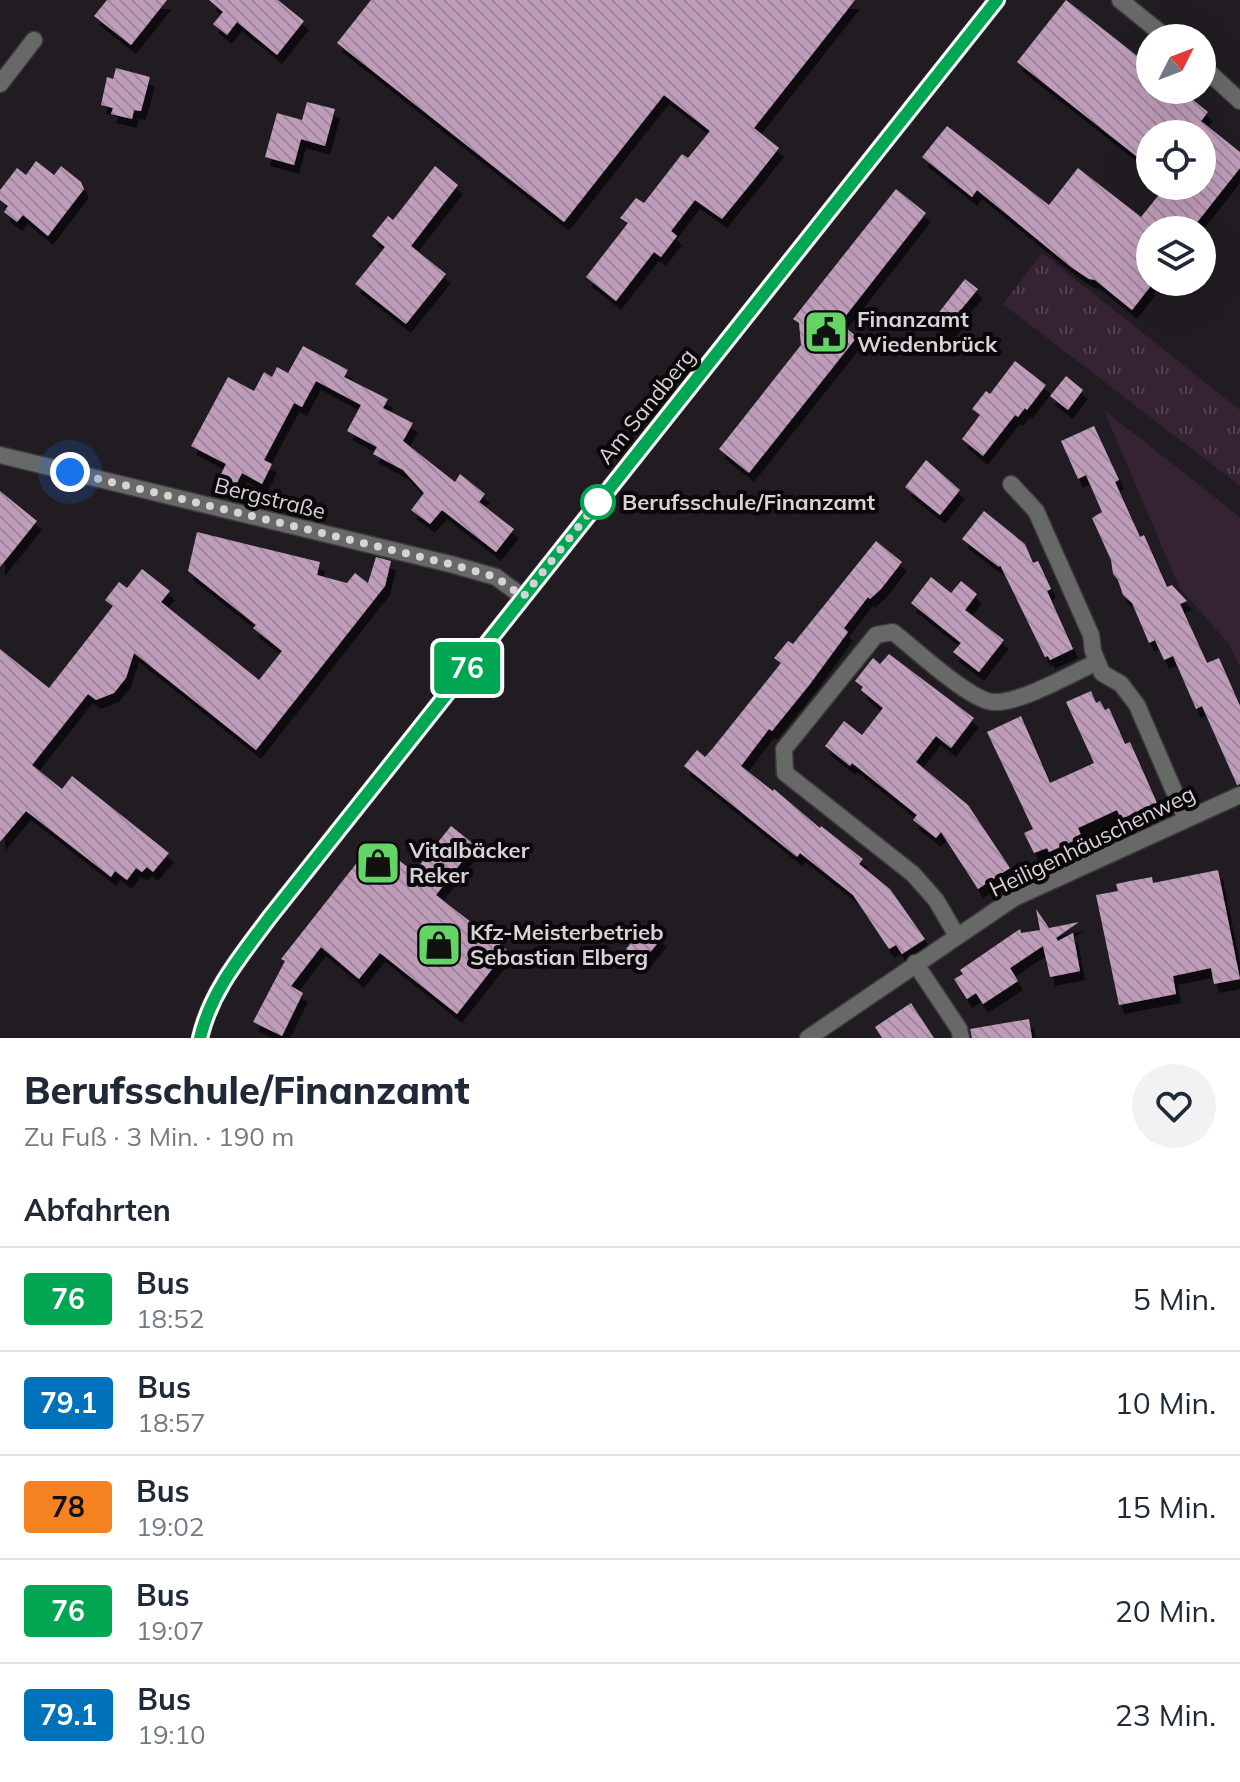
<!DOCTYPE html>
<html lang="de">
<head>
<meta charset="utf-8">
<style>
  body { margin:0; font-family:Mulish,sans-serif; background:#f2f2f3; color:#1f2937; height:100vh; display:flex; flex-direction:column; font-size:30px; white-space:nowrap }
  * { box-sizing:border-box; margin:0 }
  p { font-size:26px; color:#747a83 }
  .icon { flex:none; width:44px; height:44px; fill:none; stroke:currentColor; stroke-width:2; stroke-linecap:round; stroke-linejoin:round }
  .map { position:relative; height:1038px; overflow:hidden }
  .drawer { display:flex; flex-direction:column; background:#fff; flex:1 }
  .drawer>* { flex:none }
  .badge { padding:0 16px; border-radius:6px; font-size:28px; line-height:52px }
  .needle { width:52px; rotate:48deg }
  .buttons { position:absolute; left:1136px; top:24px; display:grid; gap:16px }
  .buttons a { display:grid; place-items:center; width:80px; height:80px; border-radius:50%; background:#fff; box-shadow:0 8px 32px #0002; font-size:40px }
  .you { position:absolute; width:40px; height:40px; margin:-20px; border:6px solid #fff; border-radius:50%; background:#1a73e8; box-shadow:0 0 0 12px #1a73e833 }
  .map>.badge { position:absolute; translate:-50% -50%; box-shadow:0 0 0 4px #fff }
  h2 { padding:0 24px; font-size:30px; line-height:72px }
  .round { display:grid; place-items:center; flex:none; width:84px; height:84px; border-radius:42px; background:#f2f2f3 }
  .headline { display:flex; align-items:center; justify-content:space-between; height:136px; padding:0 24px }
  h1 { font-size:38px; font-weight:800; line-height:60px }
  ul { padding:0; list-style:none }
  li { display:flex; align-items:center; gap:24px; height:104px; padding:0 24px; border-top:2px solid #e0e1e3 }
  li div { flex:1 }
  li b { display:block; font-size:30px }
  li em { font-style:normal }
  li .badge { min-width:88px; font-weight:700; text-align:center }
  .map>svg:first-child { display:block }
  .grass { fill:url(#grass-tufts) }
  .green { fill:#352233 }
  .building { fill:url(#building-back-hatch); filter:url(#shadow) }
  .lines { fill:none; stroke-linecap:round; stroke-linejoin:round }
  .minor-casing { stroke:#3e393e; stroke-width:19 }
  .secondary-casing { stroke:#3e393e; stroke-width:19 }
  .minor { stroke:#666966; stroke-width:16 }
  .secondary { stroke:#8f948f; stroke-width:16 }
  .line-casing { stroke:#fff; stroke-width:18 }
  .line { stroke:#00a651; stroke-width:12 }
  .walk { stroke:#d6d2d6; stroke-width:8; stroke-dasharray:0 14.4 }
  .stop-dot { fill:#fff; stroke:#00a651; stroke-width:4 }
  .labels { text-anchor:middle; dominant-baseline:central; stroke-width:8; stroke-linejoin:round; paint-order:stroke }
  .poi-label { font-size:22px; font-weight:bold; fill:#d6d2d6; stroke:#090709; text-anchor:start }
  .street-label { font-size:22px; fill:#d6d2d6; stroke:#090709 }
  .stop-label { font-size:22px; font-weight:bold; fill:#d6d2d6; stroke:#090709; text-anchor:start }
</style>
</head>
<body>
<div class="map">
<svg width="1240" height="1038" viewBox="0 0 1240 1038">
  <defs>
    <pattern id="grass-tufts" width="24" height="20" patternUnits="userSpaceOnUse" patternTransform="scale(2)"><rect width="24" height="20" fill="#352233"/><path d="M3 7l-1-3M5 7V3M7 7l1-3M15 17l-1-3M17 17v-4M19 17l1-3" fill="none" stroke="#524150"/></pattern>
    <pattern id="building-back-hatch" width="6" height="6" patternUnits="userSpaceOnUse" patternTransform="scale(2)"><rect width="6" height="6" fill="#bf9dba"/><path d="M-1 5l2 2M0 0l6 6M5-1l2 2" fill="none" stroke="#9f869c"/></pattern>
    <filter id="shadow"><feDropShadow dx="5" dy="9" stdDeviation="0" flood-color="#0009"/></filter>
  </defs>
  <rect width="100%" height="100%" fill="#211c21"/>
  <path class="grass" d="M1042 253 1240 410V486L1003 304Z"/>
  <path class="green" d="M1104 410 1240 517V667L1229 644 1179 587Z"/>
  <path class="building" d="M107 0H167L131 45 94 16Z
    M209 0H278L304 21 277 55 237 22 227 35 213 24 223 12Z
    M371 0H855L754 128 779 148 753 181 722 219 695 200 671 231 677 236 661 257 654 252 616 301 586 277 628 223 620 218 636 198 644 203 682 154 688 158 710 131 664 95 564 222 337 43Z
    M1066 0 1150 66V90H1181L1208 112 1201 121 1240 152V168L1191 230H1150V287L1132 310 1095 280 1089 279 1071 267 977 190 972 197 922 157 947 126 1049 205 1078 168 1141 217 1166 186H1202V134H1150V167L1017 62Z
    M116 68 150 77 141 111 134 110 132 119 111 114 113 108 101 105 107 77 113 79Z
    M307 102 335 109 325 146 301 139 294 165 265 157 277 113 302 120Z
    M36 161 54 175 61 166 81 182 84 189 48 236 23 215 17 222 4 212 8 206 0 200V190L17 168 26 175Z
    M435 166 458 185 411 246 446 274 406 324 355 284 385 247 372 236 388 216 393 220Z
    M896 189 926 213 840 323 857 337 749 473 719 449 801 345 799 323 793 319Z
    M965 279 978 289 959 312 962 314 950 329 948 327 945 330 933 320Z
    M303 346 348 370 344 377 388 399 383 408 413 423 403 441 455 482 460 474 485 494 479 502 514 529 496 552 442 510 430 524 411 510 424 493 403 470 373 454 377 447 347 431 361 405 316 381 302 407 294 403 264 460 272 464 262 484 242 473 236 485 220 476 226 464 191 446 228 377 254 391 264 372 272 377 277 367 288 373Z
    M1015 361 1046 385 1027 410 1025 408 1018 417 1015 415 983 456 962 439 980 415 972 409 986 391 990 394Z
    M1066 376 1083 390 1068 410 1050 396Z
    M1094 426 1119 480 1115 482 1140 537 1144 535 1167 587 1172 585 1187 601 1180 604 1207 663 1219 658 1240 706V784L1237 785 1202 706 1196 709 1173 656 1164 660 1155 640 1149 643 1132 603 1123 595 1118 580 1113 574 1111 560 1092 518 1102 512 1086 475 1078 479 1061 441Z
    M926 460 960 490 940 515 905 487Z
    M0 491 37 521 0 567Z
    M984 511 1025 544 1033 563 1038 561 1051 589 1047 591 1073 649 1050 660 1048 656 1045 657 1000 565 999 567 962 539Z
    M197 532 320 562 317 575 347 583 355 573 368 583 376 557 391 561 385 586 256 750 134 653 126 678 114 693 96 700 88 694 32 765 62 789 72 776 169 853 153 872 147 867 142 872 136 868 127 880 115 871 111 877 26 811 0 842V649L49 688 113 606 105 600 119 582 127 588 142 569 170 591 161 602 259 680 282 651 253 628 256 625 188 571Z
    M876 541 902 562 881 589 870 599 868 597 844 628 848 632 810 684 772 731 769 729 741 766 773 791 774 789 820 828 821 826 863 859 859 864 890 889 925 939 902 954 896 945 889 949 853 895 800 853 797 857 684 766 697 750 705 757 713 748 781 663 774 658 788 641 793 644Z
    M931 577 951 593 961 581 977 594 965 610 1004 640 979 672 953 652 961 643 911 603Z
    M889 654 974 718 951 748 936 736 916 762 968 805 1010 868 978 889 941 832 936 838 913 820 917 815 852 763 850 766 825 746 844 721 862 735 883 708 861 690 863 687 855 681 873 658 880 664Z
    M1091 691 1096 703 1100 701 1105 710 1109 708 1125 744 1130 742 1157 803 1121 819 1117 810 1078 828 1082 837 1049 852 1047 848 1034 853 1024 833 1033 829 987 732 1021 716 1050 783 1094 763 1066 702Z
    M451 826 475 845 436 895 507 950 457 1014 380 953 359 979 321 947 291 986 303 993 282 1036 253 1022 285 961 281 959 374 841 414 872Z
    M1218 870 1240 979 1214 984 1211 968 1173 976 1176 994 1119 1005 1096 895 1118 891 1116 884 1130 881 1152 877 1153 883Z
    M1036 909 1049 928 1079 922 1056 938 1058 941 1073 933 1080 971 1050 977 1043 946 1010 968 1018 981 983 1004 976 993 967 999 954 979 963 974 960 970 1020 929 1021 933 1040 930Z
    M646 925 662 938 642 962 626 949Z
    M911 1003 934 1038H882L875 1027Z
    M1029 1019 1032 1038H972L970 1029Z"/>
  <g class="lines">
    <g class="minor-casing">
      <path id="minor" d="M1120 0 1167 38
        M1202 66 1240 101
        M0 84 34 40
        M0 455 454 565 496 577 523 597
        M1011 484 1036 511 1091 635 1093 651 1102 673 1121 684 1137 705 1186 819
        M957 936 936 900 913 874 785 773 784 749 876 635 893 632C914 648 971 702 994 702 1021 703 1071 674 1097 662
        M915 963 959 1029 961 1038
        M808 1038 1014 898 1240 795"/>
    </g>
    <g class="secondary-casing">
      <path id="secondary" d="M200 1038C210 991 241 956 269 918L997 0"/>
    </g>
    <use href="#minor" class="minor"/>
    <use href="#secondary" class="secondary"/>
  </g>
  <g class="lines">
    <g class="line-casing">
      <path id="line" d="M200 1038C211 991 241 956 269 918L997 0"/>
    </g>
    <use href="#line" class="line"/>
    <path class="walk" d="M70 472 454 565 496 577 523 597 598 502"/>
  </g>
  <defs>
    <g id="civic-square" transform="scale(2.3)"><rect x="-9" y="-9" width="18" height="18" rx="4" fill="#65d467" stroke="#090709"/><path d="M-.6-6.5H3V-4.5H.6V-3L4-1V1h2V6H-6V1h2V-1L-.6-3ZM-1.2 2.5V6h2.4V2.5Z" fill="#111"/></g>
    <g id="shop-square" transform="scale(2.3)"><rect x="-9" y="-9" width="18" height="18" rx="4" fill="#65d467" stroke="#090709"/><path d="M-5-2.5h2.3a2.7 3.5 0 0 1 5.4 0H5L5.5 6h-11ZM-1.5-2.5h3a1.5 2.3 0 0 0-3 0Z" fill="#111"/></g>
  </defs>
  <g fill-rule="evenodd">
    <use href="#civic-square" x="826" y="332"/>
    <use href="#shop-square" x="378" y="863"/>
    <use href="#shop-square" x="439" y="945"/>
  </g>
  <circle class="stop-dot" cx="598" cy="502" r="16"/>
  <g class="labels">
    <g class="poi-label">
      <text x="857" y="319">Finanzamt<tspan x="857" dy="25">Wiedenbrück</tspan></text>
      <text x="409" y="850">Vitalbäcker<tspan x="409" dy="25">Reker</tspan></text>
      <text x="470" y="932">Kfz-Meisterbetrieb<tspan x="470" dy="25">Sebastian Elberg</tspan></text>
    </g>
    <g class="street-label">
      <text transform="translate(646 406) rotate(-51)">Am Sandberg</text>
      <text transform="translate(270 498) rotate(14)">Bergstraße</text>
      <text transform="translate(1092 841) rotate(-26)">Heiligenhäuschenweg</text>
    </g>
    <g class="stop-label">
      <text x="622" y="502">Berufsschule/Finanzamt</text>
    </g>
  </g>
</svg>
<div class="buttons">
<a><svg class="needle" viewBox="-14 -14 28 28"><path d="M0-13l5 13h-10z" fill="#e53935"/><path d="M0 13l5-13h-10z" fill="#747a83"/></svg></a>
<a><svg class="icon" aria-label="locate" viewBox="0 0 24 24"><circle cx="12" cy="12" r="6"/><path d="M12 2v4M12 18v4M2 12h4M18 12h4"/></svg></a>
<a><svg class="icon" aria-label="layers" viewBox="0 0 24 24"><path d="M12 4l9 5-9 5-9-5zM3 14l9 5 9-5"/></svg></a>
</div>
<div class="you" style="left:70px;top:472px"></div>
<b class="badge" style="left:467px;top:668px;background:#00a651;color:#fff">76</b>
</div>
<section class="drawer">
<div class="headline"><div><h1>Berufsschule/Finanzamt</h1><p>Zu Fuß · 3 Min. · 190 m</p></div><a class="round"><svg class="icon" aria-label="heart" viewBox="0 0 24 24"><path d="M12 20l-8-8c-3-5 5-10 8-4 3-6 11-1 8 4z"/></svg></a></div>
<h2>Abfahrten</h2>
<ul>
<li><span class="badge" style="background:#00a651;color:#fff">76</span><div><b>Bus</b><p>18:52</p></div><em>5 Min.</em></li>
<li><span class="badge" style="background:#0072bc;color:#fff">79.1</span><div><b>Bus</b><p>18:57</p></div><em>10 Min.</em></li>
<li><span class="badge" style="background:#f58220;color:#111">78</span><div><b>Bus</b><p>19:02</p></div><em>15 Min.</em></li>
<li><span class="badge" style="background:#00a651;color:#fff">76</span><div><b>Bus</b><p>19:07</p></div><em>20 Min.</em></li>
<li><span class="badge" style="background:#0072bc;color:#fff">79.1</span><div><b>Bus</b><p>19:10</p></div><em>23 Min.</em></li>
</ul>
</section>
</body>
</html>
